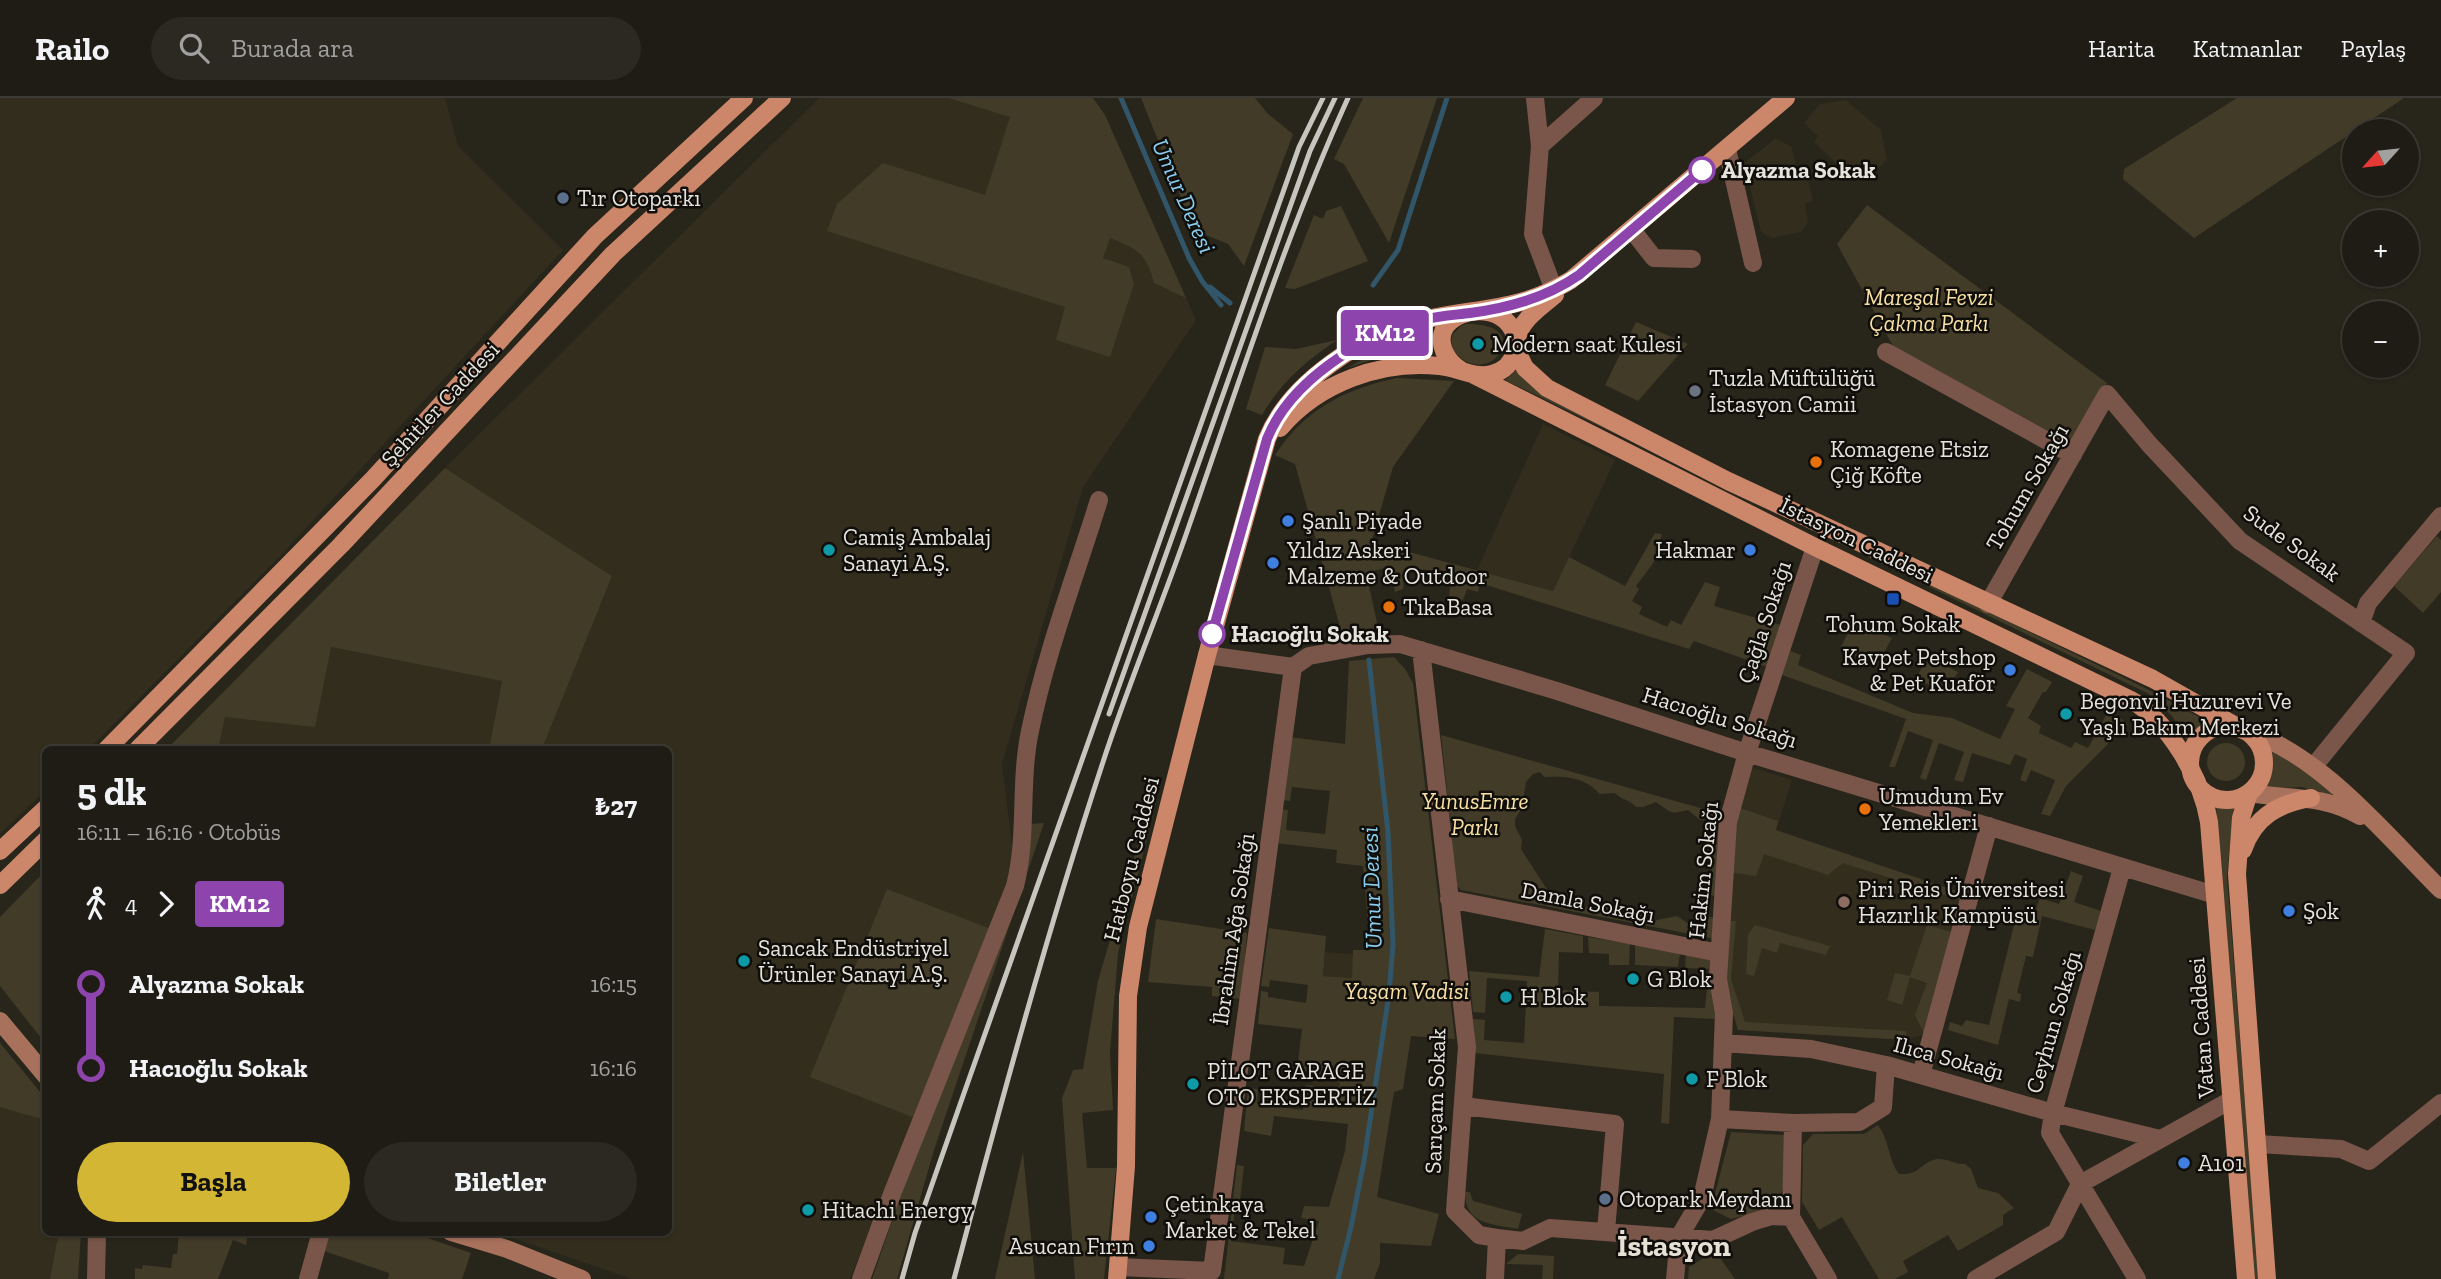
<!DOCTYPE html>
<html lang="tr">
<head>
<meta charset="utf-8">
<style>
  body { margin:0; font-family:"Zilla Slab",serif; background:#2b2922; color:#f1f3f6; height:100vh; display:flex; flex-direction:column; font-size:26px; white-space:nowrap }
  * { box-sizing:border-box; margin:0 }
  p { font-size:23px; color:#a1a1a0 }
  .icon { flex:none; width:38px; height:38px; fill:none; stroke:currentColor; stroke-width:2; stroke-linecap:round; stroke-linejoin:round }
  .map { position:relative; flex:1; overflow:hidden }
  .side { position:absolute; left:42px; top:648px; width:630px; height:490px; display:flex; flex-direction:column; background:#1e1c14; border-radius:10px; box-shadow:0 2px 5px #0004,0 0 0 2px #3c3a34 }
  .side>* { flex:none }
  .badge { padding:0 14px; border-radius:5px; font-size:24px; line-height:46px }
  .needle { width:46px; rotate:243deg }
  .buttons { position:absolute; left:2342px; top:21px; display:grid; gap:14px }
  .buttons a { display:grid; place-items:center; width:77px; height:77px; border-radius:50%; background:#1e1c14; box-shadow:0 2px 5px #0004,0 0 0 2px #3c3a34; font-size:35px }
  .map>.badge { position:absolute; translate:-50% -50%; box-shadow:0 0 0 4px #fff }
  .legs { display:flex; align-items:center; gap:10px; height:77px; padding:0 35px; font-size:23px }
  .legs p { margin-inline-start:auto }
  .overview { display:flex; align-items:center; justify-content:space-between; height:119px; padding:0 35px }
  h1 { font-size:38px; font-weight:700; line-height:52px }
  .action { display:flex; gap:14px; margin-top:auto; padding:14px 35px }
  .action a { flex:1; height:80px; border-radius:42px; background:#d4b635; color:#111; font-size:28px; font-weight:700; line-height:80px; text-align:center }
  .action a+a { background:#2b2922; color:#f1f3f6 }
  ul { padding:0 35px; list-style:none }
  li { display:flex; align-items:center; gap:24px; height:84px; font-size:26px }
  li i { display:grid; place-items:center; width:10px; height:100%; margin:0 9px; background:currentColor }
  li i::after { content:''; width:18px; height:18px; margin:-9px; border:5px solid; border-radius:50%; background:#1e1c14 }
  li p { margin-inline-start:auto }
  li:first-child i { background:linear-gradient(#0000 50%,currentColor 0) }
  li:last-child i { background:linear-gradient(currentColor 50%,#0000 0) }
  header { display:flex; align-items:center; gap:42px; box-sizing:border-box; height:98px; padding:0 35px; background:#1e1c14; border-bottom:2px solid #3c3a34 }
  header strong { font-size:33px }
  nav { display:flex; gap:38px; margin-inline-start:auto; font-size:24px }
  .search { width:490px; height:63px; background:#2b2922; display:flex; align-items:center; gap:18px; box-sizing:border-box; padding:0 24px; border-radius:38px; color:#a1a1a0; font-size:26px }
  .map>svg:first-child { display:block }
  .built { fill:#332d1d }
  .green { fill:#423b28 }
  .lines { fill:none; stroke-linecap:round; stroke-linejoin:round }
  .stream { stroke:#315669; stroke-width:5 }
  .street { stroke:#795649; stroke-width:18 }
  .secondary { stroke:#a8715c; stroke-width:18 }
  .primary { stroke:#cc866a; stroke-width:18 }
  .rail { stroke:#c8c5be; stroke-width:5 }
  .line-1-casing { stroke:#fff; stroke-width:16 }
  .line-1 { stroke:#8e44ad; stroke-width:10 }
  .stop-1-dot { fill:#fff; stroke:#8e44ad; stroke-width:3.5 }
  .service-dot { fill:#5c6f8a; stroke:#100e0a; stroke-width:2.5 }
  .culture-dot { fill:#0f9aa8; stroke:#100e0a; stroke-width:2.5 }
  .worship-dot { fill:#6b7280; stroke:#100e0a; stroke-width:2.5 }
  .food-dot { fill:#e8710a; stroke:#100e0a; stroke-width:2.5 }
  .shop-dot { fill:#3f7fe0; stroke:#100e0a; stroke-width:2.5 }
  .transit-dot { fill:#1a4fb4; stroke:#100e0a; stroke-width:2.5 }
  .education-dot { fill:#8d6e63; stroke:#100e0a; stroke-width:2.5 }
  .labels { text-anchor:middle; dominant-baseline:central; stroke-width:5; stroke-linejoin:round; paint-order:stroke }
  .stop-label { font-size:23px; font-weight:bold; fill:#e6e3dd; stroke:#100e0a; text-anchor:start }
  .poi-label { font-size:23px; fill:#e6e3dd; stroke:#100e0a; text-anchor:start }
  .park-label { font-size:23px; font-style:italic; fill:#f9e1a4; stroke:#100e0a }
  .street-label { font-size:23px; fill:#e6e3dd; stroke:#100e0a }
  .water-label { font-size:24px; font-style:italic; fill:#8acdef; stroke:#100e0a }
  .district-label { font-size:30px; font-weight:bold; fill:#e6e1d4; stroke:#100e0a }
</style>
</head>
<body>
<header>
<strong>Railo</strong>
<div class="search"><svg class="icon" aria-label="search" viewBox="0 0 24 24"><circle cx="10" cy="10" r="6"/><path d="M15 15l6 6"/></svg>Burada ara</div>
<nav><a>Harita</a><a>Katmanlar</a><a>Paylaş</a></nav>
</header>
<div class="map">
<svg width="2441" height="1181" viewBox="0 0 2441 1181">
  <rect width="100%" height="100%" fill="#28251b"/>
  <path class="built" d="M0 0H445L458 48 563 152 283 455 89 651H46L45 693 0 736Z
    M819 0H1093L1105 17 1196 222 1083 389 1002 666 1014 763 1009 786 850 1181H632L496 1134H668V651H542L612 478 445 370Z
    M1846 2 1881 32 1887 61 1866 83 1850 67 1844 73 1814 44 1818 38 1804 25 1820 6Z
    M1775 41 1791 48 1797 71 1806 70 1813 103 1805 106 1808 124 1801 134 1772 140 1761 134 1744 65Z
    M1543 326 1615 362 1553 493 1477 472Z
    M330 549 502 583 489 651H177L205 617Z
    M1751 669 1792 682 1776 732 1962 795 1924 936 1907 942 1738 932 1723 883 1733 734Z
    M1325 854 1354 856 1352 880 1323 878Z
    M0 945 45 1000 46 1134H81L78 1181H0Z
    M1313 970 1342 974 1339 991 1311 987Z"/>
  <path class="green" d="M949 0H1093L1105 17 1186 200 1154 185C1146 155 1138 151 1110 140L1103 160 1129 169 1134 186 1110 259 1056 242 1065 209 827 133 837 106 883 65 985 97 1010 19Z
    M1141 0H1255L1268 16 1293 36 1244 168 1228 146 1194 132Z
    M1363 0H1437L1389 145 1344 66 1334 61Z
    M2237 0H2404L2194 140 2123 81 2124 71Z
    M1867 107 2107 285 2070 345 1893 248 1837 146Z
    M1341 108 1368 163 1295 191 1285 190 1314 117 1323 121 1326 113Z
    M1636 224 1688 246 1638 303 1605 287Z
    M1466 226C1535 225 1494 285 1462 261 1454 255 1450 248 1452 237L1461 228Z
    M1428 234 1427 248 1430 256 1387 257 1347 270 1396 243Z
    M1337 242C1306 263 1281 284 1262 317L1246 311 1265 249 1296 251Z
    M1516 272 1538 294 2149 592 2212 626 2202 631 2187 643 2172 618 2147 595 1505 282Z
    M1397 280 1454 283 1393 369 1369 452H1402L1553 493 1569 459 1625 488 1655 435 1662 436 1654 464 1636 488 1639 491 1632 503 1642 509 1639 516 1667 529 1671 522 1681 527 1705 484 1720 489 1714 508 1781 527 1767 569 1694 543 1689 551 1480 485 1478 494 1467 491 1463 502 1449 498 1452 474 1405 470 1403 491 1395 494 1389 469 1366 475 1379 533 1343 540 1295 366 1275 357C1305 311 1345 291 1397 280Z
    M445 370 612 478 542 651H489L502 583 331 549 315 629 225 619 218 651H167Z
    M2437 438 2441 442V494L2423 515 2394 488Z
    M1857 524 1892 540 1876 570 1841 549 1850 531 1852 532Z
    M1790 553 1801 557 1798 567 1913 615 1952 620 2000 641 2015 611 2006 608 2027 571 2052 584 2046 594H2043L2028 620 2041 628 2039 635 2071 650 2075 644 2088 650 2109 612 2128 626 2066 688 2050 718 2041 716 2055 682 2031 672 2026 684 2020 682 2027 661 2015 656 2010 667 1972 655 1963 684 1954 682 1964 654 1939 645 1926 682 1920 680 1933 642 1908 633 1895 669H1889L1906 621 1782 577Z
    M1394 559 1405 571 1413 585 1455 941 1411 938 1403 991 1394 994 1377 1099 1439 1116 1431 1148 1380 1145V1165L1374 1181H1224L1237 1067 1244 1068 1240 1102 1236 1101 1231 1143 1285 1150 1283 1166 1304 1168 1319 1123 1301 1120 1304 1108 1329 1109 1345 1053 1348 1026 1274 1018 1271 1038 1244 1033 1248 990 1258 991 1257 1006 1303 1012 1306 987 1339 991 1341 974 1313 970 1312 974 1297 972 1302 931 1258 926 1261 893 1268 894V899L1306 905 1308 887 1270 882 1269 889 1261 888 1269 830 1326 838 1323 878 1352 880 1353 852H1365V838L1369 839 1363 768 1336 765 1337 752 1275 745 1280 711 1288 712 1286 732 1325 736 1330 693 1292 689 1290 703 1281 702 1289 639 1345 646 1349 563Z
    M1930 560 1958 574 1951 586 1954 588 1949 596 1916 581 1923 567 1926 568Z
    M1441 637 1725 717 1719 800 1709 796 1707 788 1712 775 1710 761 1714 745 1713 725 1708 721 1700 722 1688 712C1669 717 1671 714 1656 704L1643 709H1636C1630 702 1622 702 1615 695L1600 696C1584 679 1567 678 1544 679L1540 674 1533 676 1526 684 1522 710 1515 721V728L1522 742 1521 751 1548 793 1554 798 1582 811 1591 806 1602 804 1607 809 1624 815 1631 811 1652 823 1677 818 1689 826 1701 824C1707 818 1710 818 1718 821L1716 841 1461 792 1457 788Z
    M2207 664a19 19 0 1 1 38 0a19 19 0 1 1-38 0Z
    M2266 650 2281 657 2333 693 2331 698 2302 689 2261 691 2268 671Z
    M1152 698 1157 701 1118 855 1110 955 1113 1012 1082 1015 1087 1070H1116L1104 1181H1075L1062 1000 1073 972 1083 971 1098 883Z
    M2216 707H2238L2233 717 2227 778 2259 1181H2254Z
    M1740 710 1778 723 1776 732 1962 795 1960 802 1843 765 1828 777 1764 756 1756 778 1730 774 1733 734Z
    M1044 725 934 1052 897 1181H872L1030 726Z
    M45 773V945L0 888V819Z
    M2071 773 2083 778 2074 804 2101 813 2095 832 2042 818 2033 859 2026 858 2017 895 2021 896 2020 904 2009 901 1998 947 1948 932 1950 924 1962 928 1966 922 1989 927 2016 819 2032 822 2040 800 2059 806Z
    M887 791 991 831 915 1020 810 979Z
    M1156 821 1247 835 1241 901 1212 898V889L1148 884Z
    M1727 823H1736L1731 881 1745 924 1906 933 1907 942 1738 932 1723 883Z
    M1755 827 1830 848 1826 857 1780 845 1777 855 1762 850 1754 878 1746 876 1748 836Z
    M1927 827 1952 834 1924 936 1915 917 1927 885 1910 879 1902 907 1887 902 1895 875 1910 878Z
    M1545 831 1583 838V855L1559 854 1558 892 1599 894V908L1705 910 1709 871 1685 870 1686 856 1711 860 1716 921 1674 919 1669 1026 1661 1025 1664 976 1475 955 1473 921 1485 922 1484 942 1524 945 1527 883 1487 880 1485 915 1473 914 1469 873 1539 879Z
    M1588 839 1630 846 1629 867H1609V856L1589 855Z
    M1635 847 1680 855 1678 869 1635 867Z
    M0 945 45 1000V1022L0 1009Z
    M1878 1027C1890 1044 1888 1061 1899 1076 1919 1077 1917 1069 1931 1063 1943 1057 1954 1067 1965 1066L1971 1071 1978 1090 1998 1095 2014 1110 2003 1117V1127L1958 1153 1948 1137 1903 1163 1908 1174 1895 1181H1879L1842 1119 1819 1132 1802 1104 1803 1047 1813 1036H1864Z
    M1731 1034 1785 1037C1784 1095 1794 1106 1731 1121L1711 1111Z
    M1023 1054 1035 1181H995Z
    M1465 1094H1470L1473 1103 1522 1116 1518 1131C1492 1126 1465 1127 1465 1094Z
    M59 1134H81L78 1181H50Z
    M179 1134H248L246 1147 233 1142 218 1181H135V1170L142 1171 143 1167 171 1170 173 1156H177Z
    M329 1134H410L471 1155 462 1181H388L389 1175 324 1153Z
    M1715 1153 1735 1181H1688L1689 1169Z
    M1518 1156 1554 1158 1553 1181H1542L1543 1167 1506 1166Z"/>
  <g class="lines">
    <path class="stream" d="M1121 0 1189 160 1202 183 1221 207
      M1373 187 1398 152 1447 0
      M1210 189 1230 205
      M1338 1181 1351 1129 1364 1063 1389 896 1393 846 1388 734 1369 562"/>
    <path class="street" d="M1535 0 1540 48 1533 136 1554 192
      M1540 48 1594 0
      M1727 51 1753 165
      M1632 132 1654 160 1692 161
      M1886 254 2073 357
      M1988 506 2107 296 2149 346 2240 443 2406 555 2314 668
      M2361 525 2368 505 2441 418
      M1421 552 1467 949 1455 1113 1479 1137 1497 1140 1495 1181
      M1207 557 1293 569 1309 558 1368 547 1400 546 1557 593 1747 655 2215 797
      M2122 770 2053 1015 2050 1035 2137 1181
      M1449 801 1719 855
      M1723 945 1811 951 1886 967 2053 1015 2160 1041
      M1921 977 1989 728
      M1463 1008 1615 1026 1606 1133
      M1720 1021 1793 1025 1859 1024 1883 1009 1886 967
      M1793 1025 1791 1119 1828 1181
      M2257 1046 2341 1051 2369 1063 2441 1005
      M1497 1140 1523 1143 1550 1130 1713 1142 1752 1124 1772 1118 1791 1119
      M1118 1169 1212 1173 1293 569
      M96 1181 97 1134
      M308 1181 321 1134
      M861 1181 892 1096 1015 788C1028 737 1019 685 1030 633 1046 555 1075 479 1099 402
      M1675 1181 1679 1139 1702 1100 1720 1021 1724 915 1718 881 1728 724 1747 655 1815 449
      M1976 1181 2056 1134 2080 1086 2231 1002"/>
    <path class="secondary" d="M2243 632C2319 654 2386 737 2441 792
      M2249 695C2291 702 2321 696 2360 718
      M0 923 46 978
      M451 1134 507 1151 582 1181"/>
    <path class="primary" d="M1516 245C1518 224 1540 209 1555 197
      M1516 251 1525 270 1547 290 1728 383 2153 581 2243 632
      M1474 277 1815 449 2131 602C2169 624 2202 681 2209 724L2246 1181
      M1280 330C1318 285 1381 262 1439 268 1457 269 1474 281 1492 276 1517 270 1524 239 1505 222 1483 202 1430 218 1444 253 1448 262 1453 268 1461 272
      M2190 665a37 37 0 1 1 74 0a37 37 0 1 1-74 0Z
      M107 651 373 381 595 138 744 0
      M138 651 341 447 613 156 782 0
      M2249 695 2241 720 2237 776 2267 1181
      M2243 752C2254 719 2279 705 2311 700
      M0 753 46 710
      M0 787 46 742
      M1117 1181 1126 1068 1128 898 1138 829 1207 557 1267 341C1290 284 1365 235 1423 222 1479 209 1518 214 1571 182L1786 0"/>
    <path class="rail" d="M1109 616 1310 53 1335 0
      M902 1181 915 1135 963 998 1299 49 1323 0
      M954 1181C1000 1008 1047 834 1103 664 1129 584 1162 507 1189 428 1239 285 1285 139 1348 0"/>
  </g>
  <g class="lines">
    <g class="line-1-casing">
      <path id="line-1" d="M1212 536 1267 341C1290 283 1364 236 1422 222 1438 218 1454 217 1470 215 1509 210 1546 200 1579 177L1702 72"/>
    </g>
    <use href="#line-1" class="line-1"/>
  </g>
  <g class="stop-1-dot">
    <circle cx="1702" cy="72" r="12"/>
    <circle cx="1212" cy="536" r="12"/>
  </g>
  <g class="service-dot">
    <circle cx="563" cy="100" r="7"/>
    <circle cx="1605" cy="1101" r="7"/>
  </g>
  <g class="culture-dot">
    <circle cx="1478" cy="246" r="7"/>
    <circle cx="829" cy="452" r="7"/>
    <circle cx="2066" cy="616" r="7"/>
    <circle cx="744" cy="863" r="7"/>
    <circle cx="1633" cy="881" r="7"/>
    <circle cx="1506" cy="899" r="7"/>
    <circle cx="1692" cy="981" r="7"/>
    <circle cx="1193" cy="986" r="7"/>
    <circle cx="808" cy="1112" r="7"/>
  </g>
  <circle class="worship-dot" cx="1695" cy="293" r="7"/>
  <g class="food-dot">
    <circle cx="1816" cy="364" r="7"/>
    <circle cx="1389" cy="509" r="7"/>
    <circle cx="1865" cy="711" r="7"/>
  </g>
  <g class="shop-dot">
    <circle cx="1288" cy="423" r="7"/>
    <circle cx="1750" cy="452" r="7"/>
    <circle cx="1273" cy="465" r="7"/>
    <circle cx="2010" cy="572" r="7"/>
    <circle cx="2289" cy="813" r="7"/>
    <circle cx="2184" cy="1065" r="7"/>
    <circle cx="1151" cy="1119" r="7"/>
    <circle cx="1149" cy="1148" r="7"/>
  </g>
  <rect class="transit-dot" x="1886" y="494" width="14" height="14" rx="3.5"/>
  <circle class="education-dot" cx="1844" cy="804" r="7"/>
  <g class="labels">
    <g class="stop-label">
      <text x="1721" y="72">Alyazma Sokak</text>
      <text x="1231" y="536">Hacıoğlu Sokak</text>
    </g>
    <g class="poi-label">
      <text x="577" y="100">Tır Otoparkı</text>
      <text x="1492" y="246">Modern saat Kulesi</text>
      <text x="1709" y="280">Tuzla Müftülüğü<tspan x="1709" dy="26">İstasyon Camii</tspan></text>
      <text x="1830" y="351">Komagene Etsiz<tspan x="1830" dy="26">Çiğ Köfte</tspan></text>
      <text x="1302" y="423">Şanlı Piyade</text>
      <text x="843" y="439">Camiş Ambalaj<tspan x="843" dy="26">Sanayi A.Ş.</tspan></text>
      <text x="1287" y="452">Yıldız Askeri<tspan x="1287" dy="26">Malzeme &amp; Outdoor</tspan></text>
      <text x="1736" y="452" text-anchor="end">Hakmar</text>
      <text x="1403" y="509">TıkaBasa</text>
      <text x="1893" y="526" text-anchor="middle">Tohum Sokak</text>
      <text x="1996" y="559" text-anchor="end">Kavpet Petshop<tspan x="1996" dy="26">&amp; Pet Kuaför</tspan></text>
      <text x="2080" y="603">Begonvil Huzurevi Ve<tspan x="2080" dy="26">Yaşlı Bakım Merkezi</tspan></text>
      <text x="1879" y="698">Umudum Ev<tspan x="1879" dy="26">Yemekleri</tspan></text>
      <text x="1858" y="791">Piri Reis Üniversitesi<tspan x="1858" dy="26">Hazırlık Kampüsü</tspan></text>
      <text x="2303" y="813">Şok</text>
      <text x="758" y="850">Sancak Endüstriyel<tspan x="758" dy="26">Ürünler Sanayi A.Ş.</tspan></text>
      <text x="1647" y="881">G Blok</text>
      <text x="1520" y="899">H Blok</text>
      <text x="1207" y="973">PİLOT GARAGE<tspan x="1207" dy="26">OTO EKSPERTİZ</tspan></text>
      <text x="1706" y="981">F Blok</text>
      <text x="2198" y="1065">A101</text>
      <text x="1619" y="1101">Otopark Meydanı</text>
      <text x="1165" y="1106">Çetinkaya<tspan x="1165" dy="26">Market &amp; Tekel</tspan></text>
      <text x="822" y="1112">Hitachi Energy</text>
      <text x="1135" y="1148" text-anchor="end">Asucan Fırın</text>
    </g>
    <g class="park-label">
      <text x="1929" y="199">Mareşal Fevzi<tspan x="1929" dy="26">Çakma Parkı</tspan></text>
      <text x="1475" y="703">YunusEmre<tspan x="1475" dy="26">Parkı</tspan></text>
      <text x="1407" y="893">Yaşam Vadisi</text>
    </g>
    <g class="street-label">
      <text transform="translate(440 306) rotate(-47)">Şehitler Caddesi</text>
      <text transform="translate(2027 389) rotate(-60)">Tohum Sokağı</text>
      <text transform="translate(1857 442) rotate(26)">İstasyon Caddesi</text>
      <text transform="translate(2292 445) rotate(36)">Sude Sokak</text>
      <text transform="translate(1764 524) rotate(-72)">Çağla Sokağı</text>
      <text transform="translate(1720 619) rotate(17)">Hacıoğlu Sokağı</text>
      <text transform="translate(1131 761) rotate(-76)">Hatboyu Caddesi</text>
      <text transform="translate(1703 772) rotate(-84)">Hakim Sokağı</text>
      <text transform="translate(1588 804) rotate(11)">Damla Sokağı</text>
      <text transform="translate(1233 831) rotate(-82)">İbrahim Ağa Sokağı</text>
      <text transform="translate(2053 924) rotate(-74)">Ceyhun Sokağı</text>
      <text transform="translate(2201 930) rotate(-94)">Vatan Caddesi</text>
      <text transform="translate(1949 960) rotate(15)">Ilıca Sokağı</text>
      <text transform="translate(1435 1003) rotate(-88)">Sarıçam Sokak</text>
    </g>
    <g class="water-label">
      <text transform="translate(1184 98) rotate(66)">Umur Deresi</text>
      <text transform="translate(1371 790) rotate(-92)">Umur Deresi</text>
    </g>
    <g class="district-label">
      <text x="1674" y="1148">İstasyon</text>
    </g>
  </g>
</svg>
<div class="buttons">
<a><svg class="needle" viewBox="-14 -14 28 28"><path d="M0-13l5 13h-10z" fill="#e53935"/><path d="M0 13l5-13h-10z" fill="#a1a1a0"/></svg></a>
<a>+</a>
<a>−</a>
</div>
<b class="badge" style="left:1385px;top:235px;background:#8e44ad;color:#fff">KM12</b>
<section class="side">
<div class="overview"><div><h1>5 dk</h1><p>16:11 – 16:16 · Otobüs</p></div><b>₺27</b></div>
<div class="legs"><svg class="icon" aria-label="walk" viewBox="0 0 24 24"><circle cx="13" cy="4" r="2"/><path d="M13 8l-2 6 4 7M11 14l-3 7M7 12l3-4h3l4 4"/></svg>4<svg class="icon" aria-label="forward" viewBox="0 0 24 24"><path d="M9 5l7 7-7 7"/></svg><b class="badge" style="background:#8e44ad;color:#fff">KM12</b></div>
<ul>
<li><i style="color:#8e44ad"></i><b>Alyazma Sokak</b><p>16:15</p></li>
<li><i style="color:#8e44ad"></i><b>Hacıoğlu Sokak</b><p>16:16</p></li>
</ul>
<div class="action"><a>Başla</a><a>Biletler</a></div>
</section>
</div>
</body>
</html>
